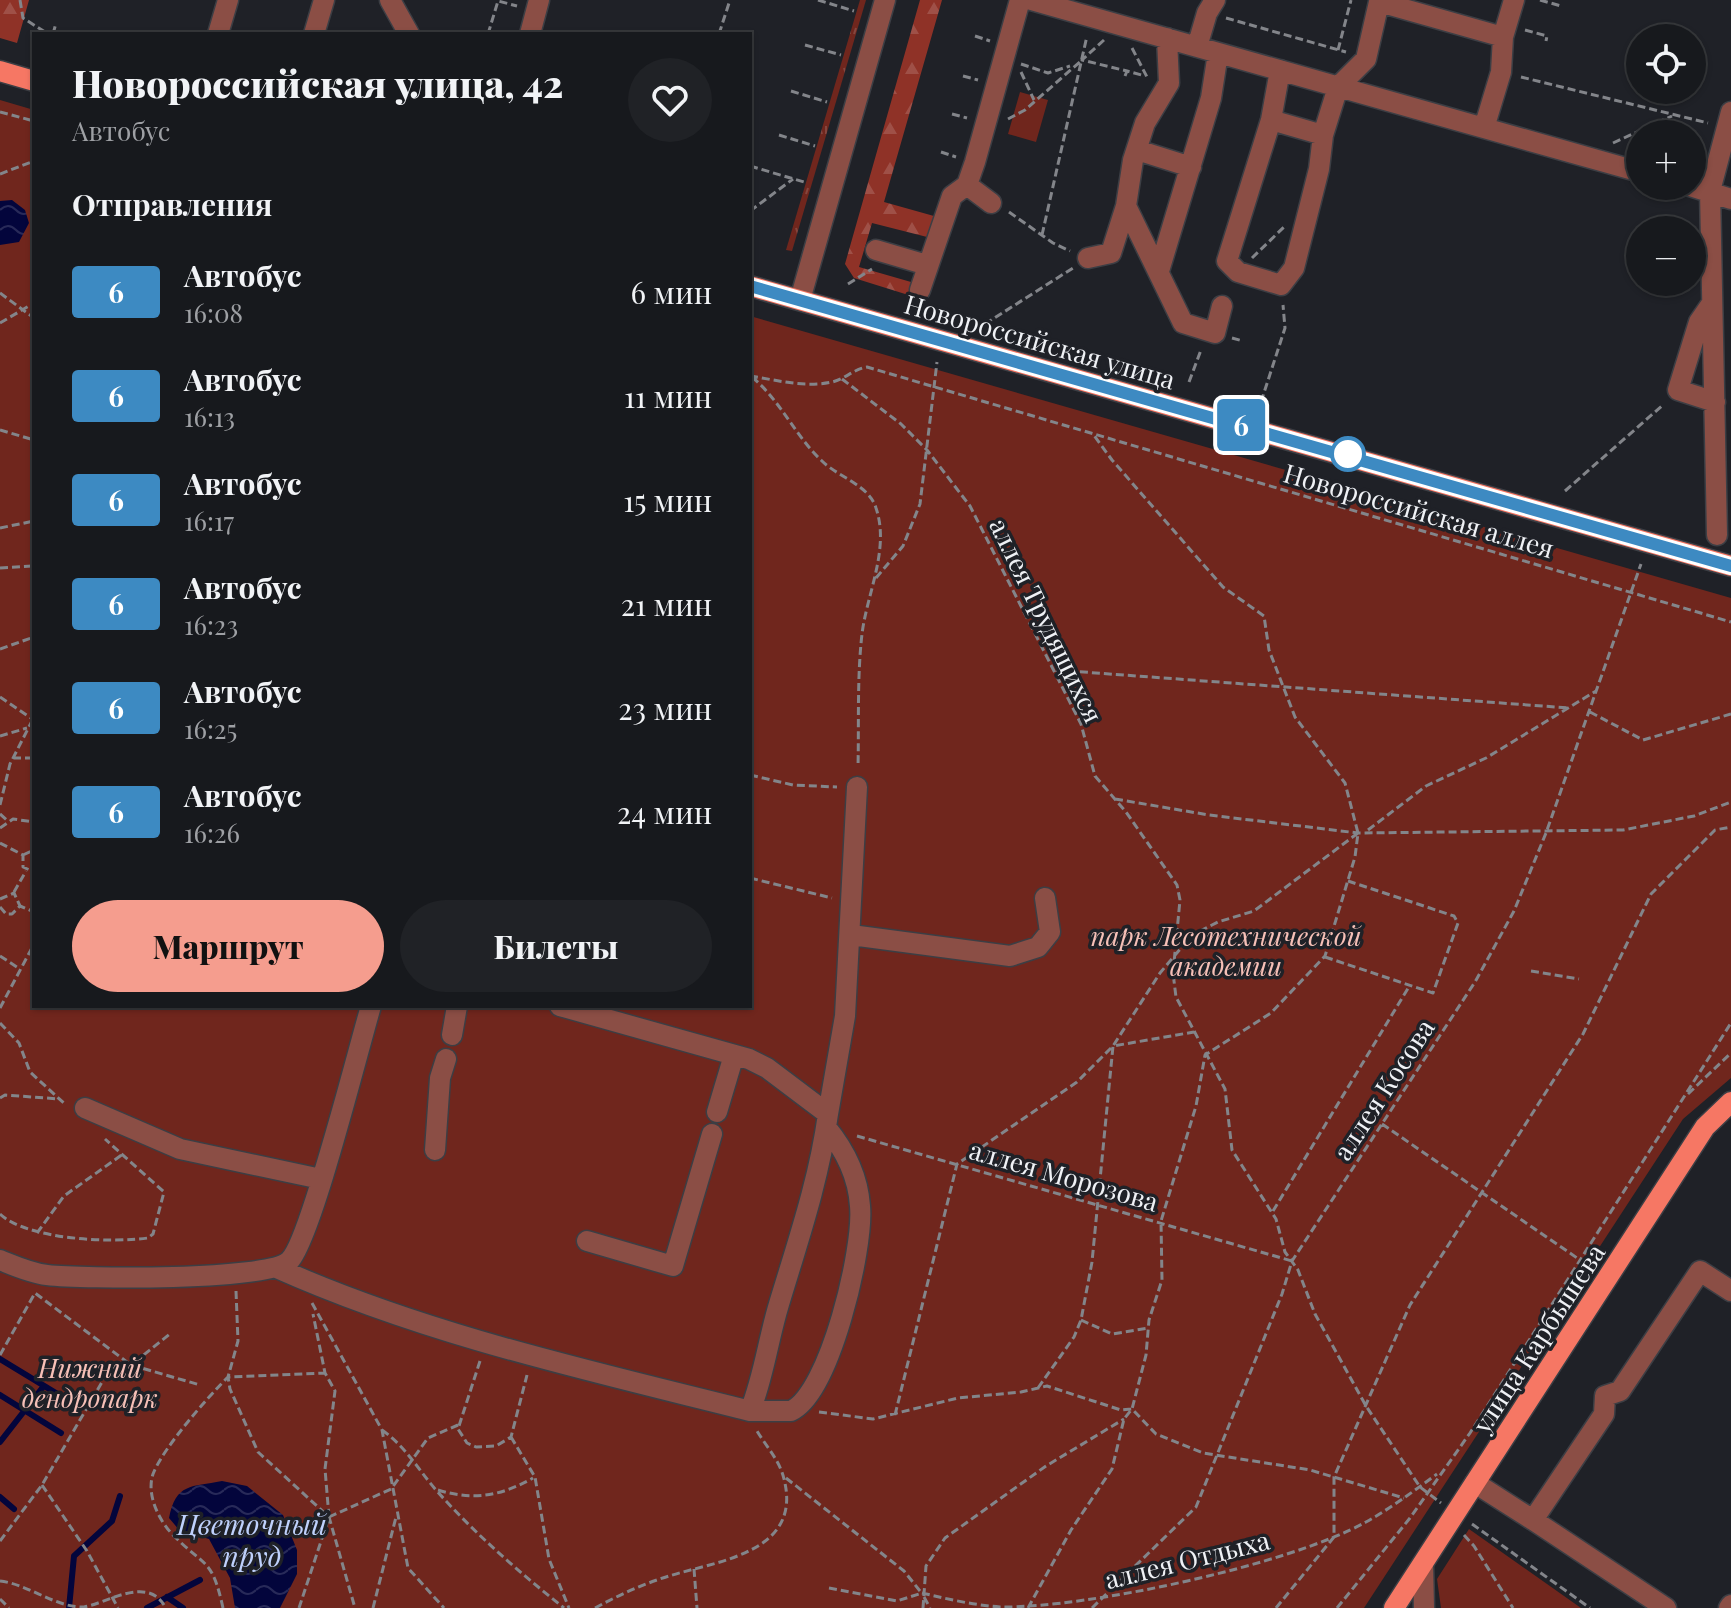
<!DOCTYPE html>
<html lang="ru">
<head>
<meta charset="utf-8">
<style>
  body { margin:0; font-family:"Playfair Display",serif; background:#202226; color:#f1f3f6; height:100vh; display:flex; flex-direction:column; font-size:30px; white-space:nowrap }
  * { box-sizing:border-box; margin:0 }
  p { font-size:26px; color:#9ea0a4 }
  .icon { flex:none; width:44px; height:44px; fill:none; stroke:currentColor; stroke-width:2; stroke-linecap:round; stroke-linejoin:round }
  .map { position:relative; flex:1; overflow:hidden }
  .details { position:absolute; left:32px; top:32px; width:720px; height:976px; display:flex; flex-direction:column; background:#17191d; border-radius:0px; box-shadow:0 2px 6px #0004,0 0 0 2px #36383b }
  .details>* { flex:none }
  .badge { padding:0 16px; border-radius:6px; font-size:28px; line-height:52px }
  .tools { position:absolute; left:1626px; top:24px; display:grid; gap:16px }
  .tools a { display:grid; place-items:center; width:80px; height:80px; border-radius:50%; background:#17191d; box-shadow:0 2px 6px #0004,0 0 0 2px #36383b; font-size:40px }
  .map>.badge { position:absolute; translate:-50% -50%; box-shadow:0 0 0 4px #fff }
  h2 { padding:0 40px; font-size:30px; line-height:72px }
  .round { display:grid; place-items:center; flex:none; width:84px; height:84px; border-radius:42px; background:#202226 }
  .overview { display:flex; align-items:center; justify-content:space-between; height:136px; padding:0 40px }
  h1 { font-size:38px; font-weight:800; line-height:60px }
  .primary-button { display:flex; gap:16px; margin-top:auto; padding:16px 40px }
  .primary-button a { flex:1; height:92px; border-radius:48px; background:#f59d8e; color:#111; font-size:32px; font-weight:800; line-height:92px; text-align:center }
  .primary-button a+a { background:#202226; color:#f1f3f6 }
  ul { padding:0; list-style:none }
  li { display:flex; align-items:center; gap:24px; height:104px; padding:0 40px }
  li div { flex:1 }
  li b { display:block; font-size:30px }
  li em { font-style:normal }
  li .badge { min-width:88px; font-weight:700; text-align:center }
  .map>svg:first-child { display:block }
  .grass { fill:url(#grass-tufts) }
  .forest { fill:url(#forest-firs) }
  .green { fill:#70261d }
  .water { fill:url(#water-waves) }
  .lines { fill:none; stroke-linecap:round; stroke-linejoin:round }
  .stream { stroke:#03053c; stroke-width:6 }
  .minor-casing { stroke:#3c3e44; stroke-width:23 }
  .major-casing { stroke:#3c3e44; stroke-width:23 }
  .path { stroke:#83858a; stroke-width:3; stroke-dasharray:8 4; stroke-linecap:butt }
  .minor { stroke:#8b4e45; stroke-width:20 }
  .major { stroke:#f67764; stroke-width:20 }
  .line-casing { stroke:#fff; stroke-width:18 }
  .line { stroke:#3d8ac2; stroke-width:12 }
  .stop-dot { fill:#fff; stroke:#3d8ac2; stroke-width:4 }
  .labels { text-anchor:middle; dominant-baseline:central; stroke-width:7; stroke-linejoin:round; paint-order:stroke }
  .street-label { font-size:26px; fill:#eff1f5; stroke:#1f2127 }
  .park-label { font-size:26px; font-style:italic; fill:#f6c0b7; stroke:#1f2127 }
  .water-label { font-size:28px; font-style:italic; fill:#bfd1fc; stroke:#1f2127 }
</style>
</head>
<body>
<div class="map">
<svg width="1731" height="1608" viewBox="0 0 1731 1608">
  <defs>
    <pattern id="grass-tufts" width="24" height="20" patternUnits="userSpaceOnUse" patternTransform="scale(2)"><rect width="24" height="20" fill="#70261d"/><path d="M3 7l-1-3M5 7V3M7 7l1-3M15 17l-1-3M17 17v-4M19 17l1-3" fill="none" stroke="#85463e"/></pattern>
    <pattern id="forest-firs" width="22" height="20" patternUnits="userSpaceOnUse" patternTransform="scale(2)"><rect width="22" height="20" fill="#8f3227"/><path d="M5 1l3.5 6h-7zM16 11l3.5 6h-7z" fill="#9f5047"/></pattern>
    <pattern id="water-waves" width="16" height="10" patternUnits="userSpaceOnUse" patternTransform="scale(2)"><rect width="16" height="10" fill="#03053c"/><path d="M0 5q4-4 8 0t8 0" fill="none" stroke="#282a59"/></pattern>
  </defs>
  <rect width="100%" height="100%" fill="#1f2127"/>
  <path class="grass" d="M860 0H866L792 251 786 250Z"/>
  <path class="forest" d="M0 0H29L17 43 0 38Z
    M920 0H942L884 202 941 218 935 239 872 223 859 267 911 282 918 298 854 278 845 264Z"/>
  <path class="green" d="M1020 92 1048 100 1036 142 1008 134Z
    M0 100 34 110V1006H750V316L1731 598V1078L1683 1119 1364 1608H0Z
    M1469 1529 1581 1608H1441L1437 1579Z"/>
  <path class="water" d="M12 200 25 210 29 223 19 242 0 245V201Z
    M222 1481 247 1486 283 1515 297 1550V1574L280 1608H235L230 1578 209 1539 180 1531 169 1518C176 1483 191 1487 222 1481Z"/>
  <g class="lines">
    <path class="stream" d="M0 1359 74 1404
      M0 1395 61 1433
      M0 1442 43 1387
      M0 1497 14 1509
      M167 1597 183 1608
      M69 1608 74 1556 112 1521 120 1496
      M147 1608 200 1580"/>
    <g class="minor-casing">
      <path id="minor" d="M390 0 409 34
        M1031 0 1640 172
        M218 34 228 0
        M314 34 324 0
        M530 34 539 0
        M1197 47 1207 13 1215 0
        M1280 70 1271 120 1227 261 1238 272 1281 285 1294 268 1319 169 1323 135 1338 87 1366 59 1379 2 1503 37 1514 0
        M1271 120 1323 135
        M1484 128 1501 72 1503 37
        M1137 150 1191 167
        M967 185 991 203
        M1690 186 1731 199
        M1126 206 1183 323 1215 333 1222 306
        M876 250 927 265
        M1088 258 1111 253 1126 206 1133 160 1145 123 1169 83 1167 38
        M1159 271 1211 98 1218 53
        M920 290 952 196 967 185 975 162 1020 0
        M800 300 885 0
        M1710 306 1699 322 1678 390 1715 402
        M1717 535 1710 191 1731 112
        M851 935 1010 956 1038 947 1050 932 1045 898
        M452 1035 457 1006
        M85 1108 180 1149 321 1179
        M717 1112 734 1055
        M828 1114 845 1016 857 787
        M435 1150 440 1078 446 1059
        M587 1241 673 1266 712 1134
        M0 1260C15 1266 30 1273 47 1275 82 1279 268 1281 289 1261 310 1243 359 1046 371 1006
        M277 1268C427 1335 591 1371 750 1411 764 1376 768 1340 779 1304 798 1241 819 1180 828 1114L767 1068 749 1059 560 1006
        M750 1411H791C830 1393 864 1248 860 1206 858 1176 845 1150 826 1127
        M1475 1483 1533 1520 1604 1414 1605 1396 1620 1391 1700 1271 1731 1291
        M1533 1520 1666 1608
        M1423 1564 1424 1608
        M1729 1608 1731 1605"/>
    </g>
    <g class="major-casing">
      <path id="major" d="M0 71 34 81
        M750 286 1731 566
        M1394 1608 1705 1127 1731 1102"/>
    </g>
    <path class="path" d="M20 0 23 18 48 34
      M818 0 854 11
      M1540 0 1561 6
      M1226 18 1346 52
      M1525 30 1547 36 1546 41
      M53 34 56 23
      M488 34 498 1 517 6
      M719 34 730 0
      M975 36 990 41
      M1104 40 1082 60 1127 71
      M805 45 841 55
      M1132 48 1147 77
      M1338 50 1351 0
      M1021 64 1048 73 1070 66
      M1021 72 1034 100
      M963 76 978 80
      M1125 76 1127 71 1145 76
      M1521 77 1708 123
      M791 91 827 102
      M0 112 34 121
      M952 114 967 118
      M1008 119 1025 110 1082 60
      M779 135 815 146
      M1613 143 1672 116
      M941 152 956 157
      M750 166 804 182
      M0 174 34 161
      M750 211 793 179
      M1009 212 1053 243 1070 251
      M1042 235 1087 36
      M1252 258 1284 227
      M848 284 872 269
      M0 293 34 318
      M0 323 34 303
      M985 324 1073 268
      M1232 338 1243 341
      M750 376C777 380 804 388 832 382 845 379 854 369 867 367L1731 622
      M752 377C781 401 795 436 822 461 838 477 869 485 876 508 890 549 867 593 862 634 857 677 859 723 858 767
      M842 379 901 424 927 450 970 506 1081 724 1095 776 1126 812 1177 885 1180 900 1173 973 1176 997 1225 1089 1232 1150 1276 1219 1285 1252 1298 1270 1315 1314 1366 1406 1420 1487 1441 1503
      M1189 382 1201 350
      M1261 402 1285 328 1283 305
      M0 430 34 440
      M1565 491 1664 404
      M0 528 34 521
      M0 568 34 566
      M876 578 903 546 920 504 937 362
      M0 649 34 637
      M1056 670 1569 708
      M0 697 31 718
      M1590 712 1643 740 1731 714
      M0 736 27 728
      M13 758H34
      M750 775 793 785 837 787
      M1115 799 1209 815 1358 833 1623 830 1694 816 1731 802
      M0 805 10 764 34 717
      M0 814 8 821
      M0 828 13 819 34 822
      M1368 830 1426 786 1486 758 1596 691
      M0 843 23 855V867L34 872
      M23 855 34 850
      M750 878 832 898
      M14 892 26 871
      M0 899 14 893 20 906
      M0 907 6 914H12L20 906 34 912
      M0 956 20 969
      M1325 957 1433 993 1458 923 1454 916 1348 881
      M1531 971 1579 979
      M0 1008 34 944
      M0 1023 19 1043 30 1072 66 1105
      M1688 1094 1731 1053
      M0 1098 5 1095 59 1099
      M1382 1124 1580 1260
      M857 1136 1292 1261
      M1273 1211 1410 985
      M0 1214C28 1240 111 1243 148 1238L153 1234 164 1192 105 1139
      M37 1233 64 1196 123 1154
      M236 1291 238 1341 228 1377 230 1389 258 1452 329 1517 355 1608
      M312 1303 382 1430 408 1568 444 1608
      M1081 1320 1112 1334 1149 1328
      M0 1355 35 1293 131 1365 200 1385
      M480 1361 458 1429 467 1443 476 1447 496 1446 511 1437 527 1375
      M1038 1388 1074 1337 1081 1320 1092 1262 1113 1046 1194 1032
      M819 1412 873 1419 958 1398 1021 1392 1047 1386 1121 1410 1132 1409 1156 1434 1203 1453 1310 1470 1404 1498
      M895 1415 957 1164 1077 1082 1113 1046 1160 973 1192 935 1218 922 1254 911 1358 833
      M382 1430C406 1447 417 1468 436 1490 474 1533 519 1572 564 1608
      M511 1437 535 1477 549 1559 569 1608
      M786 1478 904 1571 920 1591
      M42 1485 87 1551 118 1608
      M438 1490C474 1501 501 1496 533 1478
      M329 1517 391 1489 428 1438 458 1425
      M1472 1524 1590 1608
      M1464 1535 1474 1546 1513 1608
      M0 1541 42 1485 105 1377 131 1365 171 1333
      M694 1569 697 1608
      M0 1581C28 1584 56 1608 84 1607 107 1603 146 1576 164 1605
      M829 1588 897 1601 922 1593
      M922 1593C947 1599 973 1605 1000 1607 1089 1608 1288 1565 1366 1522 1391 1508 1414 1491 1437 1474
      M924 1597 930 1608
      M0 1599 9 1608
      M223 1608C212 1558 206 1568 174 1536 159 1521 146 1495 153 1474 163 1448 207 1398 228 1377L325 1373
      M299 1608 329 1517 325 1469 335 1391 325 1373 313 1314
      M373 1608 396 1517
      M595 1608C619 1595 643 1584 669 1576 717 1561 803 1553 784 1479 780 1461 766 1446 757 1431
      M923 1608 926 1566 945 1538 1046 1466 1124 1419
      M1028 1608 1071 1530 1112 1469 1124 1419 1132 1409 1146 1355 1149 1320 1162 1280 1161 1221 1196 1106 1205 1055 1271 1013 1325 956 1355 857 1358 833 1345 783 1295 717 1269 650 1264 616 1223 587 1112 460 1093 434
      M1092 1608 1196 1507 1282 1294 1292 1261 1475 982 1514 911 1546 833 1641 564
      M1276 1608 1334 1537V1477L1410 1305 1583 1034 1651 894 1715 830 1731 827
      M1337 1608 1410 1518 1470 1433 1731 1023"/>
    <use href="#minor" class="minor"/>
    <use href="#major" class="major"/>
  </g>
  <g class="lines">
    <g class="line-casing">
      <path id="line" d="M750 286 1731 566"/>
    </g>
    <use href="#line" class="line"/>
  </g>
  <circle class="stop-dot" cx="1348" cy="454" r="16"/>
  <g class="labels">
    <g class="street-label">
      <text transform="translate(1040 341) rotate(16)">Новороссийская улица</text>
      <text transform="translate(1419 510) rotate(16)">Новороссийская аллея</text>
      <text transform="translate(1047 620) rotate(64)">аллея Трудящихся</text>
      <text transform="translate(1383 1089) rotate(-57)">аллея Косова</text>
      <text transform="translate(1064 1175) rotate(16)">аллея Морозова</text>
      <text transform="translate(1538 1338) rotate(-57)">улица Карбышева</text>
      <text transform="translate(1187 1559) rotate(-14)">аллея Отдыха</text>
    </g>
    <g class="park-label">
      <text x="1226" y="935">парк Лесотехнической<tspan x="1226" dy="30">академии</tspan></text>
      <text x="90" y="1367">Нижний<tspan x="90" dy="30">дендропарк</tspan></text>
    </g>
    <g class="water-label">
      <text x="252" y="1523">Цветочный<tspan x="252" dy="32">пруд</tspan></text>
    </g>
  </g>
</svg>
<div class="tools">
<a><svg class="icon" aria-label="locate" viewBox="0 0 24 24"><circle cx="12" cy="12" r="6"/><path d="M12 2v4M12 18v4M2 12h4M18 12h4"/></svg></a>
<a>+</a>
<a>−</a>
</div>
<b class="badge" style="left:1241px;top:425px;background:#3d8ac2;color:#fff">6</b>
<section class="details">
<div class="overview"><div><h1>Новороссийская улица, 42</h1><p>Автобус</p></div><a class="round"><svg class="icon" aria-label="heart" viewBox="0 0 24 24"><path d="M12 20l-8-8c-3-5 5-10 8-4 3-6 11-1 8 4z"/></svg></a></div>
<h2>Отправления</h2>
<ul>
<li><span class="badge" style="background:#3d8ac2;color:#fff">6</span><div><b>Автобус</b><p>16:08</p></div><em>6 мин</em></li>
<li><span class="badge" style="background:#3d8ac2;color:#fff">6</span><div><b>Автобус</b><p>16:13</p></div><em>11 мин</em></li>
<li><span class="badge" style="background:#3d8ac2;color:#fff">6</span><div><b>Автобус</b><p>16:17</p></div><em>15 мин</em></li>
<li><span class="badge" style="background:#3d8ac2;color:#fff">6</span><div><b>Автобус</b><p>16:23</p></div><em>21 мин</em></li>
<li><span class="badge" style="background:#3d8ac2;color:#fff">6</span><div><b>Автобус</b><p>16:25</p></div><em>23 мин</em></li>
<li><span class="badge" style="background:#3d8ac2;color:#fff">6</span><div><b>Автобус</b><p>16:26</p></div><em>24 мин</em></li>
</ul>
<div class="primary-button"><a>Маршрут</a><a>Билеты</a></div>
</section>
</div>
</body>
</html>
